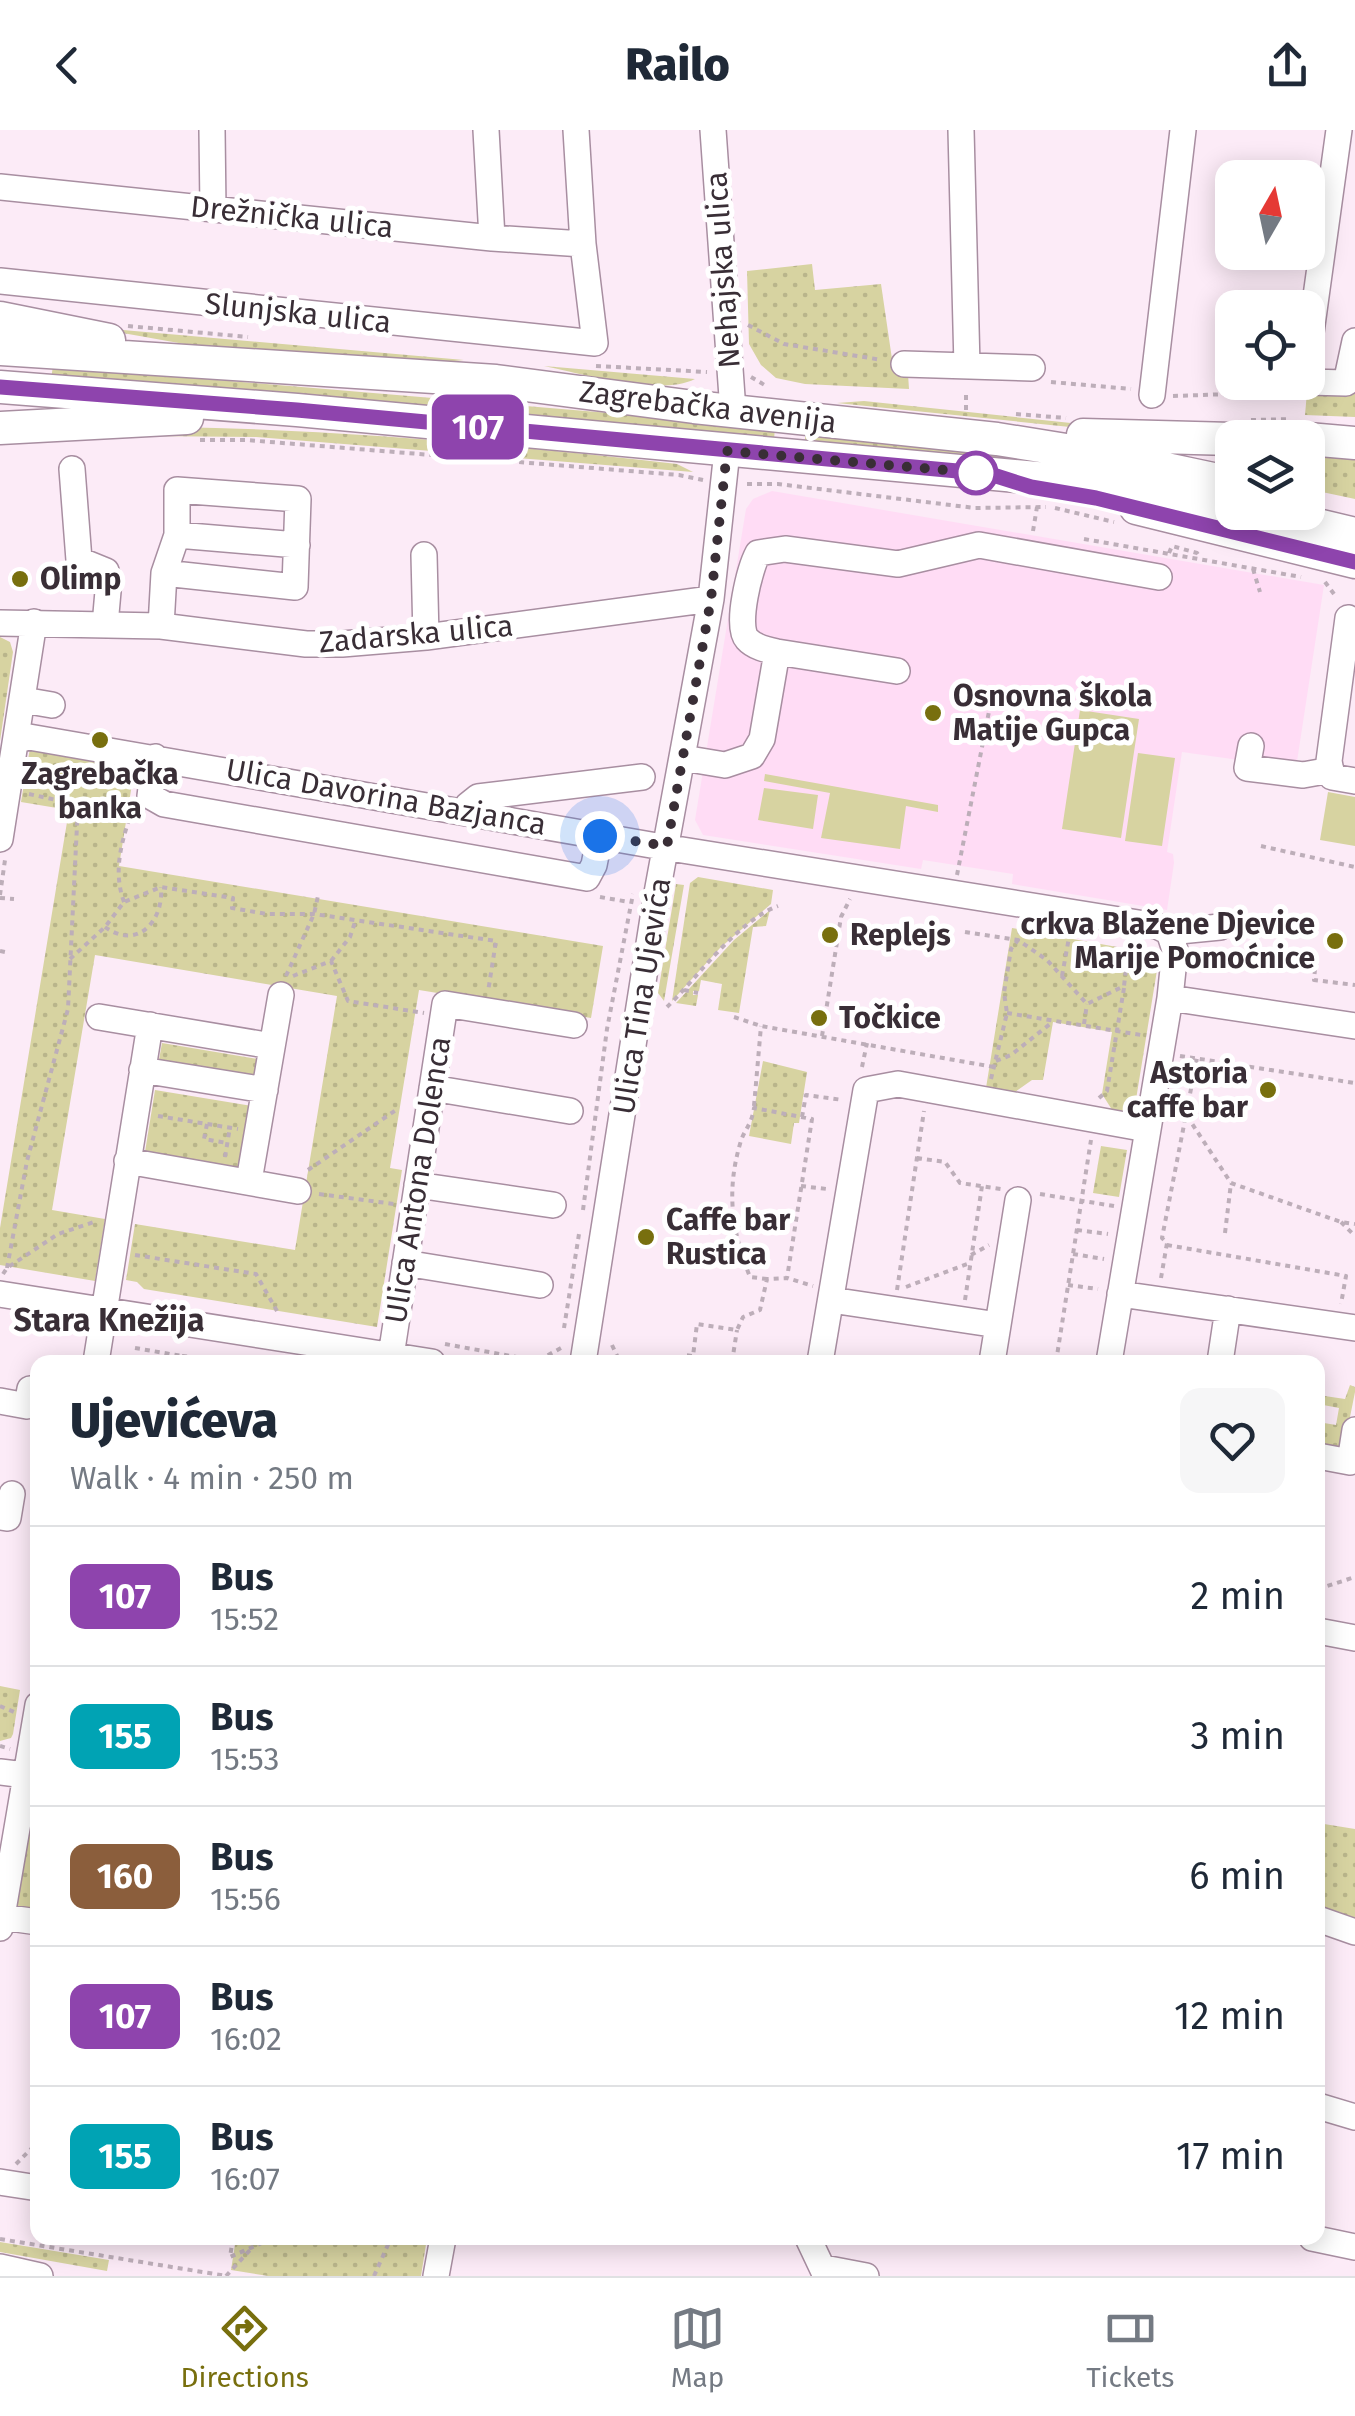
<!DOCTYPE html>
<html lang="en">
<head>
<meta charset="utf-8">
<style>
  body { margin:0; font-family:"Fira Sans",sans-serif; background:#f6f6f7; color:#1f2937; height:100vh; display:flex; flex-direction:column; font-size:38px; white-space:nowrap }
  * { box-sizing:border-box; margin:0 }
  p { font-size:32px; color:#747a83 }
  .icon { flex:none; width:55px; height:55px; fill:none; stroke:currentColor; stroke-width:2; stroke-linecap:round; stroke-linejoin:round }
  .map { position:relative; flex:1; overflow:hidden }
  .sheet { position:absolute; left:30px; top:1225px; width:1295px; height:890px; display:flex; flex-direction:column; background:#fff; border-radius:20px; box-shadow:0 5px 25px #0003 }
  .sheet>* { flex:none }
  .badge { padding:0 20px; border-radius:15px; font-size:35px; line-height:65px }
  .needle { width:65px; rotate:9deg }
  .buttons { position:absolute; left:1215px; top:30px; display:grid; gap:20px }
  .buttons a { display:grid; place-items:center; width:110px; height:110px; border-radius:20px; background:#fff; box-shadow:0 5px 25px #0003; font-size:50px }
  .you { position:absolute; width:50px; height:50px; margin:-25px; border:8px solid #fff; border-radius:50%; background:#1a73e8; box-shadow:0 0 0 15px #1a73e833 }
  .map>.badge { position:absolute; translate:-50% -50%; box-shadow:0 0 0 5px #fff }
  .round { display:grid; place-items:center; flex:none; width:105px; height:105px; border-radius:20px; background:#f6f6f7 }
  .headline { display:flex; align-items:center; justify-content:space-between; height:170px; padding:0 40px }
  h1 { font-size:48px; font-weight:800; line-height:75px }
  ul { padding:0; list-style:none }
  li { display:flex; align-items:center; gap:30px; height:140px; padding:0 40px; border-top:2px solid #e0e1e3 }
  li div { flex:1 }
  li b { display:block; font-size:38px }
  li em { font-style:normal }
  li .badge { min-width:110px; font-weight:700; text-align:center }
  header { display:flex; justify-content:space-between; align-items:center; height:130px; padding:0 40px; background:#fff; font-size:45px; font-weight:800 }
  .dock { display:flex; justify-content:space-around; align-items:center; height:140px; border-top:2px solid #e0e1e3; background:#fff; font-size:28px; color:#747a83 }
  .dock a { display:grid; justify-items:center; gap:5px }
  .dock .on { color:#786f0e }
  .map>svg:first-child { display:block }
  .built { fill:#ffdcf5 }
  .green { fill:url(#green-dots) }
  .pitch { fill:#d7d3a1 }
  .lines { fill:none; stroke-linecap:round; stroke-linejoin:round }
  .minor-casing { stroke:#a88ea1; stroke-width:28 }
  .major-casing { stroke:#a88ea1; stroke-width:35 }
  .path { stroke:#bdaeb9; stroke-width:4; stroke-dasharray:5 5; stroke-linecap:butt }
  .minor { stroke:#fff; stroke-width:25 }
  .major { stroke:#fff; stroke-width:32 }
  .line-casing { stroke:#fff; stroke-width:22 }
  .line { stroke:#8e44ad; stroke-width:15 }
  .walk { stroke:#392e36; stroke-width:10; stroke-dasharray:0 18 }
  .stop-dot { fill:#fff; stroke:#8e44ad; stroke-width:5 }
  .poi-dot { fill:#786f0e; stroke:#fff; stroke-width:4 }
  .labels { text-anchor:middle; dominant-baseline:central; stroke-width:10; stroke-linejoin:round; paint-order:stroke }
  .street-label { font-size:30px; fill:#392e36; stroke:#fff }
  .poi-label { font-size:30px; font-weight:bold; fill:#392e36; stroke:#fff; text-anchor:start }
  .neighbourhood-label { font-size:32px; font-weight:bold; fill:#392e36; stroke:#fff }
</style>
</head>
<body>
<header><svg class="icon" aria-label="back" viewBox="0 0 24 24"><path d="M15 5l-7 7 7 7"/></svg>Railo<svg class="icon" aria-label="share" viewBox="0 0 24 24"><path d="M12 15V3M7 8l5-5 5 5M5 13v7h14v-7"/></svg></header>
<div class="map">
<svg width="1355" height="2146" viewBox="0 0 1355 2146">
  <defs>
    <pattern id="green-dots" width="8" height="8" patternUnits="userSpaceOnUse" patternTransform="scale(2.5)"><rect width="8" height="8" fill="#d7d3a1"/><path d="M2 2h.1M6 6h.1" fill="none" stroke="#b9b58b" stroke-width="1.8" stroke-linecap="round"/></pattern>
  </defs>
  <rect width="100%" height="100%" fill="#fcebf7"/>
  <path class="built" d="M772 361 1324 455 1296 638 1182 622 1167 722 1173 724 1174 733 1167 780 1012 754 1013 744 923 730 921 739 703 705 695 690 746 379 753 369Z"/>
  <path class="green" d="M812 134 815 160 881 154 892 229H907L909 259 805 254 776 248 761 235 749 214 747 141Z
    M89 197 464 230 426 234 190 215Z
    M1355 232V287L1305 285 1307 262 1347 266 1353 255Z
    M53 236 775 297 774 310 51 249Z
    M544 236 695 249C659 267 584 244 544 236Z
    M864 271 1071 293 1355 296V304L1129 303 837 273Z
    M175 297C342 300 511 315 677 334L693 342 256 307 142 306Z
    M805 302 1126 341 805 312Z
    M1308 326 1355 327V369L1308 359Z
    M0 507 10 512 13 522 0 611Z
    M30 618 135 635 119 736 603 816 591 888 419 860 390 1038 402 1040 377 1197 144 1159 137 1152 126 1150 135 1094 295 1120 337 866 95 825 52 1080 105 1089 95 1151 0 1135V1098L69 680 21 672Z
    M698 747 773 760 771 774 720 818 672 871 690 753Z
    M676 754 684 755 664 871 658 863Z
    M770 780 766 796 753 797 739 883 718 880 722 854 701 850 699 861H693V865H698L696 876 676 873 734 810Z
    M1012 798 1156 824 1158 834 1133 988 1116 986 1102 964 1112 902 1053 892 1043 950H1032L1008 967 985 964Z
    M162 913 258 929 255 946 159 930Z
    M763 931 807 942 799 993H794L791 1014 749 1006Z
    M155 960 252 976 242 1038 145 1022Z
    M1101 1016 1127 1020 1119 1067 1093 1063Z
    M1350 1255 1355 1257V1262L1344 1317 1319 1323 1324 1293 1336 1295 1339 1278 1318 1274V1265L1345 1269Z
    M0 1556 20 1560 13 1604 11 1608 0 1611Z
    M37 1626V1783L23 1781 16 1776Z
    M1318 1693 1355 1699V1789L1318 1779Z
    M236 2108H427L421 2146H268L231 2140Z
    M0 2112 109 2130 107 2141 0 2122Z"/>
  <path class="pitch" d="M1080 580 1139 589 1121 708 1062 699Z
    M1138 623 1175 628 1162 716 1125 711Z
    M765 644 938 675V682L906 676 900 719 821 708 830 663 764 651Z
    M764 658 818 665 813 699 758 690Z
    M1328 662 1355 667V716L1320 710Z"/>
  <g class="lines">
    <g class="minor-casing">
      <path id="minor" d="M212 0 213 79
        M486 0 492 108
        M713 0 733 281
        M961 0 967 236
        M0 57 492 108 583 114
        M0 151 595 213 583 114 576 0
        M1308 224 1339 0
        M904 234 1032 238
        M1308 252 1346 253 1355 211
        M1152 265 1183 0
        M72 339 79 430 106 441 109 450 105 495
        M177 405V360L298 369 295 457 164 443 177 405 297 415
        M424 425 426 507
        M1348 488 1329 631 1332 647 1355 651
        M0 493 161 496 306 514H342L426 507 711 469
        M161 496 164 443
        M897 541 777 522C767 520 754 517 747 509 735 496 750 438 758 423L785 419 898 434 979 415 1159 447
        M23 570 52 575
        M16 610 29 607 651 715 1157 796 1169 802
        M1251 616 1247 638 1303 645 1331 640
        M155 627 150 666 164 674 587 748 594 735 600 705
        M683 628 725 635 752 626 762 609 777 522
        M467 681 468 675 478 667 642 647
        M0 709 34 492
        M1169 802 1220 797
        M1170 868 1355 896
        M99 887 272 916
        M142 940 265 960
        M432 958 570 981
        M127 1031 298 1061
        M249 1051 281 865
        M417 1055 553 1075
        M405 1133 540 1155
        M0 1164 432 1232
        M1120 1164 1355 1198
        M831 1170 998 1195 992 1232
        M998 1195 1018 1070
        M391 1226 445 874 574 895
        M96 1232 150 895
        M583 1232 657 763 711 469 727 321
        M820 1232 866 960 898 954 1147 999
        M1109 1232 1170 868 1175 820 1169 802
        M1220 1232 1228 1179
        M0 1271 27 1276 30 1259
        M1318 1326 1350 1332 1355 1300
        M0 1387 8 1388 12 1364
        M1318 1501 1355 1508
        M0 1642 25 1645
        M2 1787 38 1792
        M1318 1789 1355 1802
        M0 1798 38 1575
        M1318 1976 1355 1987
        M0 2052 38 2058
        M808 2108 826 2146
        M1312 2108 1355 2117
        M0 2137 40 2146
        M824 2138 866 2146
        M436 2146 443 2108"/>
    </g>
    <g class="major-casing">
      <path id="major" d="M0 188 109 210
        M0 219 496 251 694 277 997 309 1109 327 1232 353
        M0 257 297 280 1113 355 1232 376
        M0 298 187 288
        M1083 305 1232 309
        M1308 309 1355 313
        M1136 378 1355 432
        M1263 382 1355 404"/>
    </g>
    <path class="path" d="M748 195 784 214 882 230
      M128 196 248 207
      M596 236 707 242
      M751 247 768 257
      M1051 252 1131 259
      M1173 266 1288 262
      M966 280V260
      M1016 284 1066 288
      M1251 290 1291 289
      M200 310H246L679 345 703 350
      M747 354H778L975 378 1046 377
      M1055 378 1114 392
      M1033 401 1037 377
      M1084 409 1301 447
      M1169 423 1172 416 1197 423 1200 427
      M1253 439 1260 462
      M1325 452 1337 468
      M29 664 142 689
      M1261 716 1355 737
      M957 745 993 561
      M0 765 5 730
      M600 767 629 772
      M0 768 14 769
      M124 772C113 742 121 713 131 684
      M105 797C138 821 164 790 161 757
      M965 802 1018 810 1047 830 1087 874 1124 856 1129 813
      M0 821 5 822
      M70 829 105 797 124 772 161 757 233 768 232 778 267 784H314L496 811 488 862
      M331 831 350 807 356 789
      M1315 839 1314 850 1355 855
      M286 846 314 784 318 766
      M293 846 331 831 348 871 424 883
      M1062 846 1070 802
      M684 860 698 863
      M667 877C698 847 737 791 778 776
      M1007 883 1141 905
      M734 887 761 896 994 937
      M1084 894 1087 874
      M822 906 841 787 850 769
      M1180 926 1355 953
      M996 931 1011 925 1050 894 1051 890
      M862 937 867 913
      M991 949 1007 883 1004 863 1011 819 1018 810 1022 794
      M1099 968 1107 961 1124 858
      M754 976 761 896
      M158 986 238 999
      M1187 986 1231 1053 1341 1092 1355 1094
      M802 987 806 965 843 970
      M207 994 204 1009 227 1013
      M225 1027 230 997
      M917 1028 945 1032 960 1053 1001 1059
      M308 1040 396 980
      M801 1056 827 1059
      M319 1064 394 1074
      M1040 1064 1114 1076
      M583 1080 607 899 633 764
      M1341 1092 1355 1106
      M1077 1100 1108 1104
      M1225 1103 1231 1053
      M1167 1115 1346 1146 1341 1174
      M1073 1124 1104 1129
      M135 1125 256 1144 277 1181V1186
      M971 1125 989 1115
      M7 1138 27 1031 68 879 78 675
      M3 1144 7 1138 58 1104 97 1091
      M1161 1148 1167 1113 1162 1108 1197 928
      M767 1149 750 1147C732 1102 726 1062 740 1014 744 999 751 997 754 978L812 989 787 1148
      M1068 1155 1098 1159
      M906 1157 970 1133
      M897 1160 924 981
      M965 1170 982 1056
      M564 1198 579 1104
      M445 1214 538 1231
      M612 1215 620 1232
      M135 1218 182 1226 189 1232
      M182 1226 234 1232
      M539 1230 561 1218
      M683 1232 684 1225 693 1226 697 1194 737 1200 743 1187 760 1180 767 1149 787 1148 813 1156
      M732 1232 737 1200
      M1056 1232 1091 1010
      M1318 1278 1323 1279 1319 1304
      M1318 1459 1355 1447
      M0 1576 14 1582
      M0 1616 10 1619
      M16 2034 38 2012
      M233 2108 230 2127 273 2108
      M0 2109 227 2146
      M226 2146 250 2120
      M374 2146 391 2108"/>
    <use href="#minor" class="minor"/>
    <use href="#major" class="major"/>
  </g>
  <g class="lines">
    <g class="line-casing">
      <path id="line" d="M0 257 297 280 990 344 1031 357 1096 368 1355 432"/>
    </g>
    <use href="#line" class="line"/>
    <path class="walk" d="M600 706 667 716 711 469 727 321 990 344 976 343"/>
  </g>
  <circle class="stop-dot" cx="976" cy="343" r="20"/>
  <g class="poi-dot">
    <circle cx="20" cy="449" r="10"/>
    <circle cx="933" cy="583" r="10"/>
    <circle cx="100" cy="610" r="10"/>
    <circle cx="830" cy="805" r="10"/>
    <circle cx="1335" cy="811" r="10"/>
    <circle cx="819" cy="888" r="10"/>
    <circle cx="1268" cy="960" r="10"/>
    <circle cx="646" cy="1107" r="10"/>
  </g>
  <g class="labels">
    <g class="street-label">
      <text transform="translate(292 87) rotate(6)">Drežnička ulica</text>
      <text transform="translate(723 140) rotate(-94)">Nehajska ulica</text>
      <text transform="translate(298 183) rotate(6)">Slunjska ulica</text>
      <text transform="translate(708 277) rotate(7)">Zagrebačka avenija</text>
      <text transform="translate(416 504) rotate(-5)">Zadarska ulica</text>
      <text transform="translate(386 667) rotate(10)">Ulica Davorina Bazjanca</text>
      <text transform="translate(642 866) rotate(-81)">Ulica Tina Ujevića</text>
      <text transform="translate(418 1050) rotate(-81)">Ulica Antona Dolenca</text>
    </g>
    <g class="poi-label">
      <text x="40" y="449">Olimp</text>
      <text x="953" y="566">Osnovna škola<tspan x="953" dy="34">Matije Gupca</tspan></text>
      <text x="100" y="644" text-anchor="middle">Zagrebačka<tspan x="100" dy="34">banka</tspan></text>
      <text x="1315" y="794" text-anchor="end">crkva Blažene Djevice<tspan x="1315" dy="34">Marije Pomoćnice</tspan></text>
      <text x="850" y="805">Replejs</text>
      <text x="839" y="888">Točkice</text>
      <text x="1248" y="943" text-anchor="end">Astoria<tspan x="1248" dy="34">caffe bar</tspan></text>
      <text x="666" y="1090">Caffe bar<tspan x="666" dy="34">Rustica</tspan></text>
    </g>
    <g class="neighbourhood-label">
      <text x="109" y="1190">Stara Knežija</text>
    </g>
  </g>
</svg>
<div class="buttons">
<a><svg class="needle" viewBox="-14 -14 28 28"><path d="M0-13l5 13h-10z" fill="#e53935"/><path d="M0 13l5-13h-10z" fill="#747a83"/></svg></a>
<a><svg class="icon" aria-label="locate" viewBox="0 0 24 24"><circle cx="12" cy="12" r="6"/><path d="M12 2v4M12 18v4M2 12h4M18 12h4"/></svg></a>
<a><svg class="icon" aria-label="layers" viewBox="0 0 24 24"><path d="M12 4l9 5-9 5-9-5zM3 14l9 5 9-5"/></svg></a>
</div>
<div class="you" style="left:600px;top:706px"></div>
<b class="badge" style="left:478px;top:297px;background:#8e44ad;color:#fff">107</b>
<section class="sheet">
<div class="headline"><div><h1>Ujevićeva</h1><p>Walk · 4 min · 250 m</p></div><a class="round"><svg class="icon" aria-label="heart" viewBox="0 0 24 24"><path d="M12 20l-8-8c-3-5 5-10 8-4 3-6 11-1 8 4z"/></svg></a></div>
<ul>
<li><span class="badge" style="background:#8e44ad;color:#fff">107</span><div><b>Bus</b><p>15:52</p></div><em>2 min</em></li>
<li><span class="badge" style="background:#00a3b4;color:#fff">155</span><div><b>Bus</b><p>15:53</p></div><em>3 min</em></li>
<li><span class="badge" style="background:#8b5e3c;color:#fff">160</span><div><b>Bus</b><p>15:56</p></div><em>6 min</em></li>
<li><span class="badge" style="background:#8e44ad;color:#fff">107</span><div><b>Bus</b><p>16:02</p></div><em>12 min</em></li>
<li><span class="badge" style="background:#00a3b4;color:#fff">155</span><div><b>Bus</b><p>16:07</p></div><em>17 min</em></li>
</ul>
</section>
</div>
<nav class="dock">
<a class="on"><svg class="icon" aria-label="directions" viewBox="0 0 24 24"><path d="M12 3l9 9-9 9-9-9zM9 14v-3h6M13 9l2 2-2 2"/></svg>Directions</a>
<a><svg class="icon" aria-label="map" viewBox="0 0 24 24"><path d="M3 6l6-2 6 2 6-2v14l-6 2-6-2-6 2zM9 4v14M15 6v14"/></svg>Map</a>
<a><svg class="icon" aria-label="tickets" viewBox="0 0 24 24"><path d="M3 7h18v10H3zM15 7v10"/></svg>Tickets</a>
</nav>
</body>
</html>
